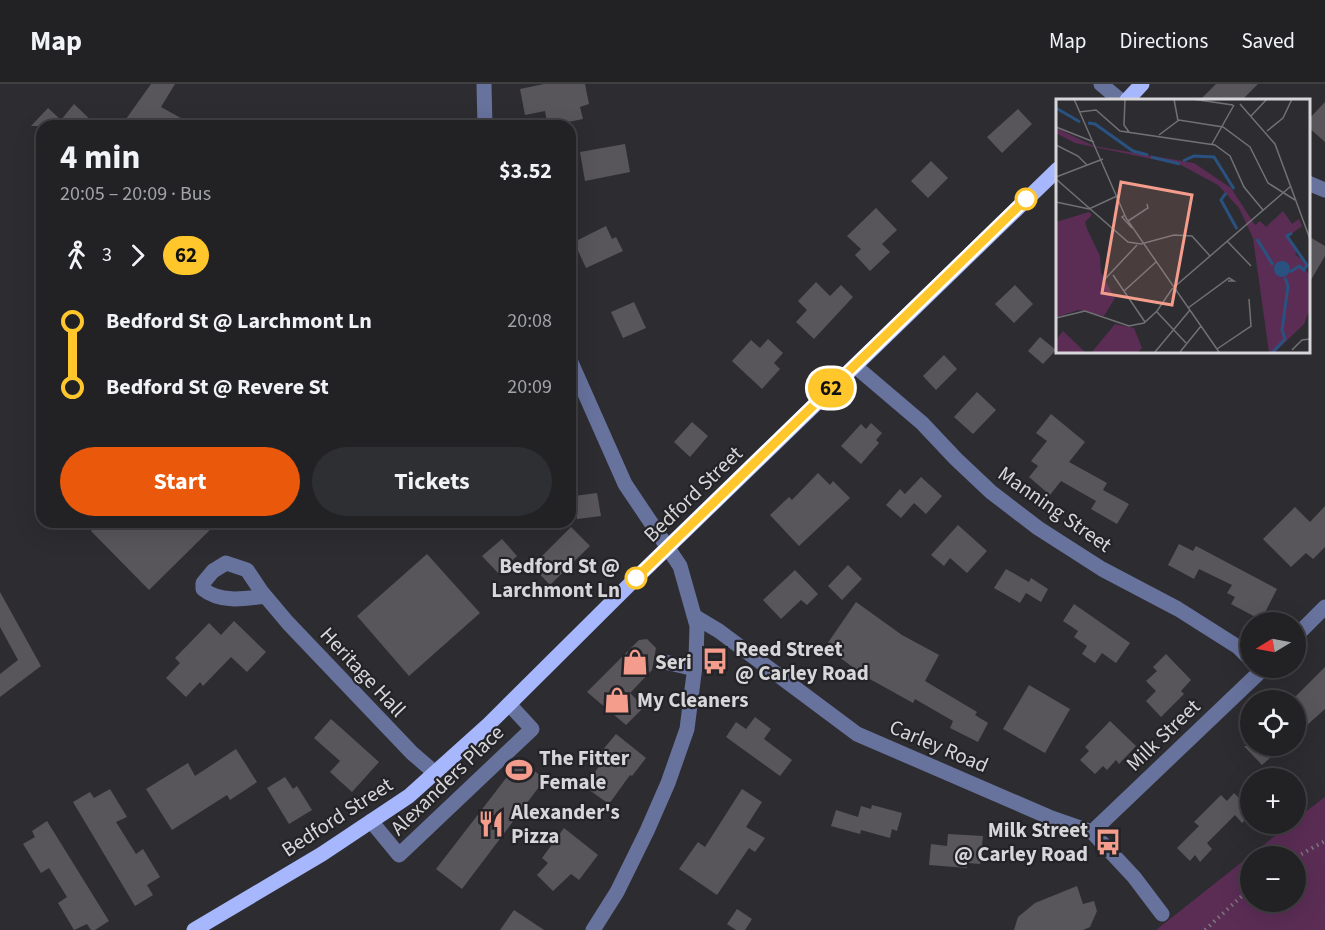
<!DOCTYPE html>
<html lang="en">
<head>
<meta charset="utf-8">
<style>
  body { margin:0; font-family:"Source Sans 3",sans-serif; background:#2e2f32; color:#f1f3f6; height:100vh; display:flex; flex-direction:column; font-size:22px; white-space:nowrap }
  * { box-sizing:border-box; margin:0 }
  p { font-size:20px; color:#a2a4a7 }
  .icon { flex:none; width:33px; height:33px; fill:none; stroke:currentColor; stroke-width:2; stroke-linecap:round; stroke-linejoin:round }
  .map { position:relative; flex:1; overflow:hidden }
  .drawer { position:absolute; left:36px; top:36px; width:540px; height:408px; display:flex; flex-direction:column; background:#222225; border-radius:18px; box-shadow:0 6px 24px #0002,0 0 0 2px #3f3f42 }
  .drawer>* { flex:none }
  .badge { padding:0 12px; border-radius:20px; font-size:21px; line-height:39px }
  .needle { width:39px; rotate:260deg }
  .controls { position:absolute; left:1240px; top:528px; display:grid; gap:12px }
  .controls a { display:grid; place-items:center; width:66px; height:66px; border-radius:50%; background:#222225; box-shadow:0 6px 24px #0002,0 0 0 2px #3f3f42; font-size:30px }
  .map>.badge { position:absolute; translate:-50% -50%; box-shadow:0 0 0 3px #fff }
  .legs { display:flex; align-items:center; gap:9px; height:66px; padding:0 24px; font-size:20px }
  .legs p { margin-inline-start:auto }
  .headline { display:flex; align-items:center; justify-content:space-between; height:102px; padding:0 24px }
  h1 { font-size:33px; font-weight:700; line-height:45px }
  .action { display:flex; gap:12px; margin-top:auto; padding:12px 24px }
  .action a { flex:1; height:69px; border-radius:36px; background:#ea580c; color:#fff; font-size:24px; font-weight:700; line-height:69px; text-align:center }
  .action a+a { background:#2e2f32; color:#f1f3f6 }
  ul { padding:0 24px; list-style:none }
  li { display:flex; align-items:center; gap:21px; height:66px; font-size:22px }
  li i { display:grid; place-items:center; width:9px; height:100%; margin:0 8px; background:currentColor }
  li i::after { content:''; width:15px; height:15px; margin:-8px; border:4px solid; border-radius:50%; background:#222225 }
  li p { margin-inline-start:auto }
  li:first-child i { background:linear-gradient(#0000 50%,currentColor 0) }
  li:last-child i { background:linear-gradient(currentColor 50%,#0000 0) }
  header { display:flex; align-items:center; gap:36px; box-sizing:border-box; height:84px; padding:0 30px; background:#222225; border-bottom:2px solid #3f3f42 }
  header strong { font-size:28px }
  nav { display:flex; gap:33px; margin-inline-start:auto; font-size:21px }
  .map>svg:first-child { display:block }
  .green { fill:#5b2d55; fill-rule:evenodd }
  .building { fill:#58565a }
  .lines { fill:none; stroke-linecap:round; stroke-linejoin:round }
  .path { stroke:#7a7a7e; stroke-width:4; stroke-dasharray:1.5 4.5; stroke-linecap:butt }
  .minor { stroke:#67729d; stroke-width:15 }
  .major { stroke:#a6b7fe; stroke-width:15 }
  .line-1-casing { stroke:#fff; stroke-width:14 }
  .line-1 { stroke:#ffc72c; stroke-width:9 }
  .stop-1-dot { fill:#fff; stroke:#ffc72c; stroke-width:3 }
  .labels { text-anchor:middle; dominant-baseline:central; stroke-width:4.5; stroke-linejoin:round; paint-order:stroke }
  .street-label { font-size:21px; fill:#d7d7da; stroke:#242327 }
  .stop-label { font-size:21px; font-weight:bold; fill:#d7d7da; stroke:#242327; text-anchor:end }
  .poi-label { font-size:21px; font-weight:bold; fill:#d7d7da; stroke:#242327; text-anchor:start }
  .inset-river { fill:none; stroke:#295281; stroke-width:3 }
  .inset-road { fill:none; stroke:#717175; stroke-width:1.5 }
  .view { fill:#f49d8c; fill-opacity:0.15; stroke:#f49d8c; stroke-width:3 }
  .inset-edge { fill:none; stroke:#d7d7da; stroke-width:3 }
</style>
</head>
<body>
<header>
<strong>Map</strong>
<nav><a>Map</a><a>Directions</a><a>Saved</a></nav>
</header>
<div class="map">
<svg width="1325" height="846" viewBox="0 0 1325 846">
  <rect width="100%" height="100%" fill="#2d2d31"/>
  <path class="green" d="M1325 713V846H1156L1290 740H1296V735ZM1251 772H1296V818H1251Z"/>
  <path class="building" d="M151 0H175L161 23 195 42H121Z
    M544 0H585L589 20 580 23 583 35 548 42 545 27 525 31 520 5Z
    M1216 0H1258L1242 16H1200Z
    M1325 18V58L1308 43V36Z
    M74 20 97 42H31L48 24 61 36Z
    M1018 25 1032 40 1002 69 987 53Z
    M625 60 630 88 585 97 580 68Z
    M931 77 948 94 928 114 911 97Z
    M876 124 897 146 882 160 890 168 870 187 855 171 861 165 847 152Z
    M606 142 612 155 616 153 623 167 586 184 574 158Z
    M1308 152 1325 162V172L1308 201Z
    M816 198 830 212 841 201 853 213 814 255 796 238 807 226 798 217Z
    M1015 201 1033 220 1014 239 995 220Z
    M634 218 646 244 623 254 611 228Z
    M1040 253 1056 266 1043 280 1028 267Z
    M768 255 783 269 774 279 780 285 762 305 732 277 751 256 760 264Z
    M944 271 957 285 936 306 923 292Z
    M977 308 996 326 973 350 954 333Z
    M1051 330 1085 358 1069 378 1107 399 1103 406 1129 420 1117 440 1091 425 1096 417 1061 397 1050 411 1029 393 1038 382 1031 377 1047 357 1036 349Z
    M692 338 708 352 690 373 674 358Z
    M871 339 882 349 876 356 879 359 861 380 841 362 861 340 866 345Z
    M818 389 830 401 833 397 850 414 799 462 770 431 789 413 792 416Z
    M921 393 942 412 926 430 914 419 901 434 886 421 900 405 905 410Z
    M597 409 601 432 577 435 574 412Z
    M1325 422V463L1313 475 1306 469 1291 483 1263 455 1295 423 1310 438Z
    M100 438H218L149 506 91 447Z
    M958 441 987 467 967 489 950 474 944 482 931 471Z
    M571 443 590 462 550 501 532 482Z
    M502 455 517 472 498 489 482 472Z
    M1179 460 1193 467 1196 462 1277 505 1261 536 1231 520 1235 513 1227 509 1232 501 1199 485 1194 495 1168 481Z
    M427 470 480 529 409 592 357 532Z
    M848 481 862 495 842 516 828 502Z
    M1006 485 1029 498 1031 494 1048 505 1041 518 1026 509 1020 519 994 504Z
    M795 486 818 510 807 521 801 516 781 535 763 516Z
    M0 508 41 582 0 613V590L18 576 0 543Z
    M856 518 902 551 939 571 925 597 977 628 975 631 988 639 978 658 950 644 953 637 915 615 913 619 868 594 825 563Z
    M1074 520 1130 559 1116 579 1102 569 1095 579 1082 570 1087 562 1074 553 1078 547 1063 537Z
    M234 537 266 568 247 588 231 573 203 602 200 598 186 613 166 594 180 579 175 574 209 539 221 551Z
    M647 555 656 564 652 586 630 609 644 623 626 641 587 608 639 556Z
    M1166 570 1191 596 1181 607 1184 610 1161 633 1146 617 1156 607 1146 597 1157 587 1153 583Z
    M1325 583V625L1296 651V616H1292Z
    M1029 601 1070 625 1045 669 1003 645Z
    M755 633 771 645 764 655 792 676 780 692 726 653 736 638 746 645Z
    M331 635 379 678 352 708 330 688 340 677 314 654Z
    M1110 637 1136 662 1119 680 1116 676 1107 686 1103 682 1095 690 1080 676 1089 667 1085 663Z
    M616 650 646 674 632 692 630 691 609 720 585 703 606 672 601 668Z
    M1244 662H1284L1262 681Z
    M236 665 257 698 230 716 227 711 172 746 146 705 188 679 195 692Z
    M520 676 545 695 462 805 436 785Z
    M285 693 293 705 297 702 312 726 289 740 267 704Z
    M110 705 127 733 116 738 136 770 143 765 160 793 147 801 153 811 135 822 73 718 90 708 94 714Z
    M742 705 762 718 746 743 765 754 755 768 749 764 717 811 679 785 698 758 705 763Z
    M1234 709 1251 726V730L1242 739 1235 731 1207 759 1212 765 1200 778 1195 771 1190 777 1177 764 1199 742 1194 738 1221 711 1227 717Z
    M872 721 902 729 897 747 892 745 890 754 861 746 860 750 831 742 836 726 858 733 861 722 871 725Z
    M47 737 109 837 95 846H91L87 840 74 846 58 819 67 813 49 784 41 789 23 760 35 753 32 747Z
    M564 744 598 771 579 796 571 790 553 807 537 791 548 779 542 774Z
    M948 750 983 752 980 780 967 779V784L929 781 931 760 947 762Z
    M1077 802 1083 820 1094 817 1097 827 1090 843 1083 846H1014L1018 833 1035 819Z
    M737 825 752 835 745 846H736L727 840Z
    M514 826 544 846H500Z"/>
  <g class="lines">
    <path class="path" d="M1296 773 1325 757
      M1205 846 1244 810 1251 806"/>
    <path class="minor" d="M484 0 485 42
      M1101 0 1120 16
      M1308 99 1325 106
      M570 276 625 400 680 482 697 542 696 574 687 645 668 699 647 747 617 808 593 846
      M855 282 922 339 956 375 991 408 1038 444 1102 485 1178 525 1238 563 1251 576
      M265 512C244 515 220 519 203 505V499L213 487 226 479 247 486 261 507 288 539 412 669 434 688
      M694 532 719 547 857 650 1049 733 1092 748 1134 793 1162 830
      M1296 552 1325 523
      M665 578 695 585
      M371 737 399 771 532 645 509 620
      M1092 748 1264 584"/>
    <path class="major" d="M1127 16 1142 0
      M194 846 322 770 409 712 489 640 631 499 1058 85"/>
  </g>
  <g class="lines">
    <g class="line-1-casing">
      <path id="line-1" d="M636 494 1026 115"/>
    </g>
    <use href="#line-1" class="line-1"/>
  </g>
  <defs>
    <g id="bus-bare" transform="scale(2.07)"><path d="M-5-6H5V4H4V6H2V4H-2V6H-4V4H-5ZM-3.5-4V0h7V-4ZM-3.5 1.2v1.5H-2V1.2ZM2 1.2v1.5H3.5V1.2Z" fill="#f49d8c" stroke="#242327" stroke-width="2.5" paint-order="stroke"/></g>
    <g id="shop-bare" transform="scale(2.07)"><path d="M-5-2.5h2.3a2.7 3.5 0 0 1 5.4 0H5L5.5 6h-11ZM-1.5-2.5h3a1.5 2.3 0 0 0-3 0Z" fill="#f49d8c" stroke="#242327" stroke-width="2.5" paint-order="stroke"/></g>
    <g id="stadium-bare" transform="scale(2.07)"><path d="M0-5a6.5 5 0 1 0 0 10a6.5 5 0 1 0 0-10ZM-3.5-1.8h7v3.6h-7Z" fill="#f49d8c" stroke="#242327" stroke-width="2.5" paint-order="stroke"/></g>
    <g id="restaurant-bare" transform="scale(2.07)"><path d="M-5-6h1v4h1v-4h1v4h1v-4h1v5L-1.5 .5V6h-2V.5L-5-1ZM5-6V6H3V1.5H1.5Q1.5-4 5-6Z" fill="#f49d8c" stroke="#242327" stroke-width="2.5" paint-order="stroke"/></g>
  </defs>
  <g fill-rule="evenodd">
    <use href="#bus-bare" x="715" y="577"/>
    <use href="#shop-bare" x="635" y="578"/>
    <use href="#shop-bare" x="617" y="616"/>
    <use href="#stadium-bare" x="519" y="686"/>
    <use href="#restaurant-bare" x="491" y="740"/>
    <use href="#bus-bare" x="1108" y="758"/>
  </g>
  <g class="stop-1-dot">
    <circle cx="1026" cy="115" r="10"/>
    <circle cx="636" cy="494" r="10"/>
  </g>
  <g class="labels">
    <g class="street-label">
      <text transform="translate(693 410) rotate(-44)">Bedford Street</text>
      <text transform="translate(1055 425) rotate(35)">Manning Street</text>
      <text transform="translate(363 588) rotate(47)">Heritage Hall</text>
      <text transform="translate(1163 651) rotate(-44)">Milk Street</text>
      <text transform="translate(939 662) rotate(23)">Carley Road</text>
      <text transform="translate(447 696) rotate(-44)">Alexanders Place</text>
      <text transform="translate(337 733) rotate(-33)">Bedford Street</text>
    </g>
    <g class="stop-label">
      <text x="620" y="482">Bedford St @<tspan x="620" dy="24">Larchmont Ln</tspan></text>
    </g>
    <g class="poi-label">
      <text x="735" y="565">Reed Street<tspan x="735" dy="24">@ Carley Road</tspan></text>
      <text x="655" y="578">Seri</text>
      <text x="637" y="616">My Cleaners</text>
      <text x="539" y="674">The Fitter<tspan x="539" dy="24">Female</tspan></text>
      <text x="511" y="728">Alexander's<tspan x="511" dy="24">Pizza</tspan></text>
      <text x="1088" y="746" text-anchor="end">Milk Street<tspan x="1088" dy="24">@ Carley Road</tspan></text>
    </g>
  </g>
  <g transform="translate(1056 15)">
    <rect width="254" height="254" fill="#2d2d31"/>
    <path d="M0 29 38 47 138 64 175 89 199 126 204 122 210 128 227 112 236 125 243 120 246 127 231 138 241 151 239 155 252 166 249 170 253 175V212L248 225 219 253H213L197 139 183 109 162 86 125 66 19 44 0 34ZM33 113 36 116 29 123 31 130 44 157 45 174 59 199 48 217 23 211 0 218V123ZM59 225 78 229 86 249 82 253H36ZM7 232 29 253H0V241Z" fill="#5b2d55"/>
    <path d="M218 170a8 8 0 1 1 16 0a8 8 0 1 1-16 0Z" fill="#295281"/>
    <path class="inset-river" d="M0 9 24 23M32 24 39 25 77 52 92 56M95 58 124 65M127 62 138 57 158 58 178 90M170 94 165 101 181 130M201 140 217 166M234 173 243 167 248 171 251 166 231 137 236 134M217 253 229 240 226 231 232 187 229 179"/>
    <path class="inset-road" d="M18 0 70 119 163 253M69 0 68 26 73 33M118 0 122 22M136 0 177 6M184 5 219 45 254 140M23 13 40 11 64 32 159 46 174 57 188 88 207 111M195 17 211 0M0 28 38 43M211 32 227 19 236 0M103 36 123 21 167 28 194 48 212 84 239 101M156 45 178 6M0 46 22 57 31 66M0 78 47 60M0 80 72 143 85 145 118 136 136 137 154 157M0 103 33 110 61 97M69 116 66 118 76 129M72 122 92 109 91 105M171 142 195 167M57 176 89 223M49 180 81 146M68 192 100 163M132 209 173 179 178 182H172M101 213 130 244M0 219 29 212 73 227 88 224 101 212 116 190 235 87M161 250 195 227 193 200M236 251 246 241 254 240M99 253 134 211M124 253 145 227"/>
    <path class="view" d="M65 83 136 96 116 206 46 194Z"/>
    <rect width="254" height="254" class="inset-edge"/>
  </g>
</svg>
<div class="controls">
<a><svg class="needle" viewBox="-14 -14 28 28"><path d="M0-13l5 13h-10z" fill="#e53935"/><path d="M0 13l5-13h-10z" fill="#a2a4a7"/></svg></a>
<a><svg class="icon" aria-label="locate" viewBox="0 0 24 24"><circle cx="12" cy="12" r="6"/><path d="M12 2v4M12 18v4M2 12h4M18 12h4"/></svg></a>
<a>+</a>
<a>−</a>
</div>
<b class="badge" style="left:831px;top:304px;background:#ffc72c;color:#111">62</b>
<section class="drawer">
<div class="headline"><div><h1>4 min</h1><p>20:05 – 20:09 · Bus</p></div><b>$3.52</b></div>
<div class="legs"><svg class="icon" aria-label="walk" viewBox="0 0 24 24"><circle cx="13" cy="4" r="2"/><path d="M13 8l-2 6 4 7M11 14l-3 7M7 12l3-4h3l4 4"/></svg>3<svg class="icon" aria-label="forward" viewBox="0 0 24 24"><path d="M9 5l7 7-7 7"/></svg><b class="badge" style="background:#ffc72c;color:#111">62</b></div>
<ul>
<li><i style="color:#ffc72c"></i><b>Bedford St @ Larchmont Ln</b><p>20:08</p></li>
<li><i style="color:#ffc72c"></i><b>Bedford St @ Revere St</b><p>20:09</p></li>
</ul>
<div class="action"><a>Start</a><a>Tickets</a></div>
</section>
</div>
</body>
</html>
